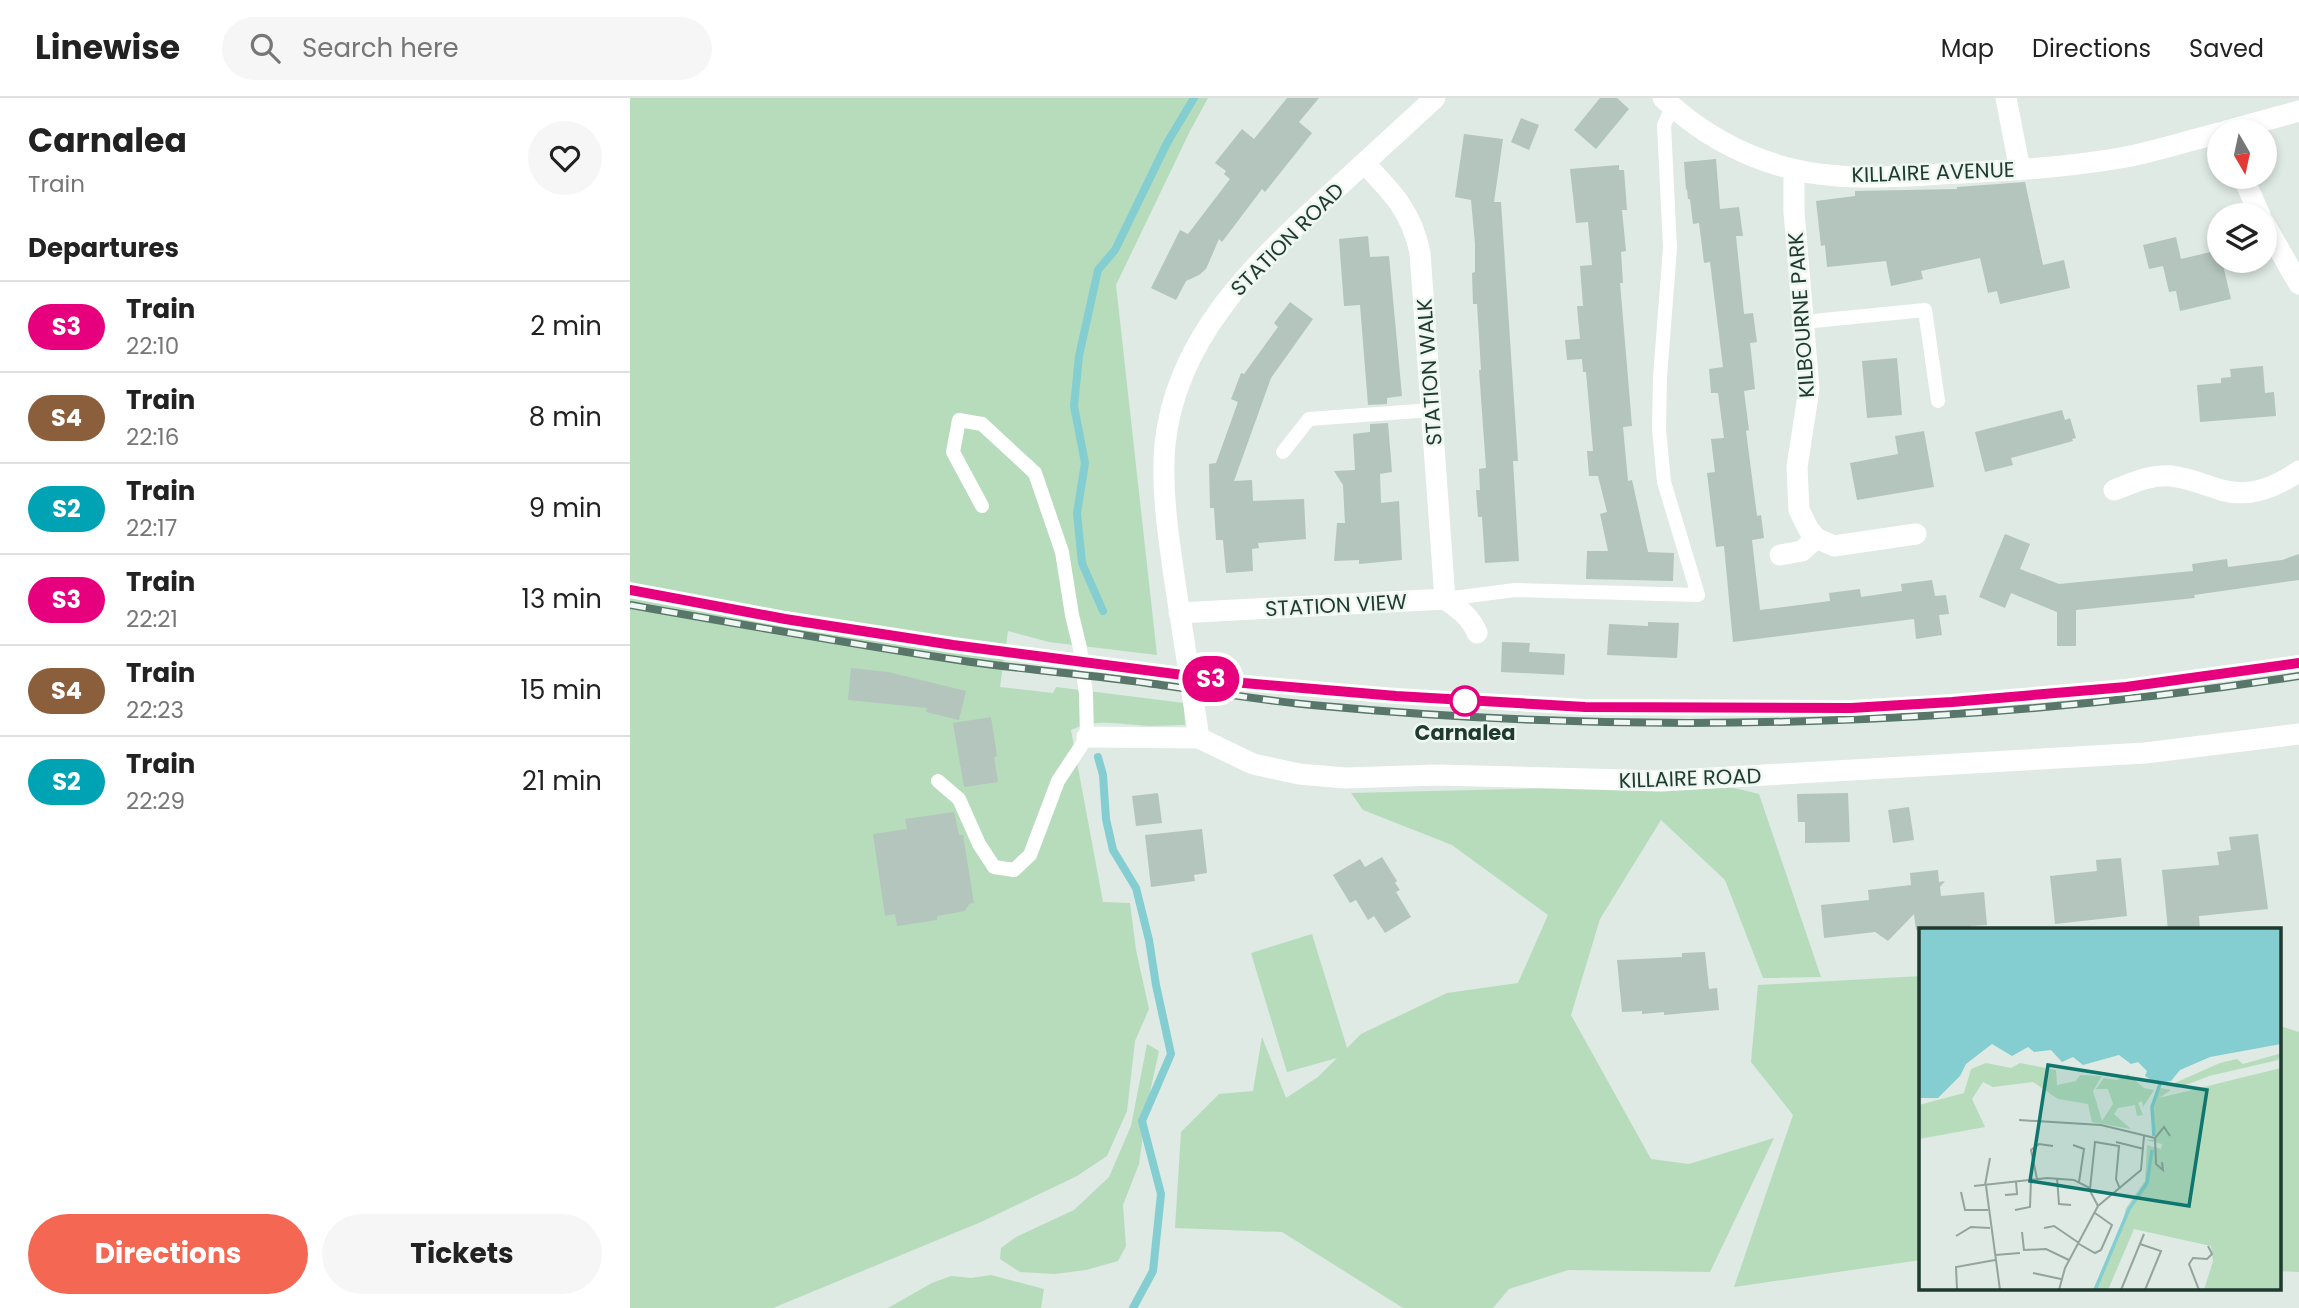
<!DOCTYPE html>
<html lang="en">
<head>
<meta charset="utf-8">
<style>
  body { margin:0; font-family:Poppins,sans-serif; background:#f6f6f6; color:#222; height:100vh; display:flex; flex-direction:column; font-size:26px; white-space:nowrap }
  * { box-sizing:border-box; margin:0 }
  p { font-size:23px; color:#767676 }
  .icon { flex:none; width:38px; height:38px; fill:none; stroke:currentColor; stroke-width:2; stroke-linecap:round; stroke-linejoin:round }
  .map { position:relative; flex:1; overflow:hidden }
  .side { display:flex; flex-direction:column; background:#fff; width:630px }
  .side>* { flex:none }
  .badge { padding:0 14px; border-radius:23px; font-size:24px; line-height:46px }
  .needle { width:46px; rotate:171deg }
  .buttons { position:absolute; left:1577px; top:21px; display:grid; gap:14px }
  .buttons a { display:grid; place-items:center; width:70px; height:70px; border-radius:50%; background:#fff; box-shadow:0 4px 10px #0003; font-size:35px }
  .map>.badge { position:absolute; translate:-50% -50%; box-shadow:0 0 0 4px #fff }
  h2 { padding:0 28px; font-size:26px; line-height:63px }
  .round { display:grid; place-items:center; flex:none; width:74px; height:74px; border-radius:37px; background:#f6f6f6 }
  .headline { display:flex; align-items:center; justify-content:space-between; height:119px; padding:0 28px }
  h1 { font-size:33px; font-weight:700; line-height:52px }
  .primary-button { display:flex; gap:14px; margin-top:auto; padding:14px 28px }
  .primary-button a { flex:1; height:80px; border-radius:42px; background:#f46752; color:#fff; font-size:28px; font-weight:700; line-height:80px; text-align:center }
  .primary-button a+a { background:#f6f6f6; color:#222 }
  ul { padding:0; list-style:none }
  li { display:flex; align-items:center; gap:21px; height:91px; padding:0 28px; border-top:2px solid #e0e0e0 }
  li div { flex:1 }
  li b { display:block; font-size:26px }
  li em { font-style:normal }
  li .badge { min-width:77px; font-weight:700; text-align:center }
  header { display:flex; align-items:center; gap:42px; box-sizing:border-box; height:98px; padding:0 35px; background:#fff; border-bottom:2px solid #e0e0e0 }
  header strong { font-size:33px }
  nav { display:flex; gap:38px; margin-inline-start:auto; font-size:24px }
  .search { width:490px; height:63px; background:#f6f6f6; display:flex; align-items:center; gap:18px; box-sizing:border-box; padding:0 24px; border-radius:38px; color:#767676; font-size:26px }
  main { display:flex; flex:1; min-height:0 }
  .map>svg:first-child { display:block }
  .green { fill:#b6dcbc }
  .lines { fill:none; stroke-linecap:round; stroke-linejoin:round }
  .stream { stroke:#84ced1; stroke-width:8 }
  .building { fill:#b3c5bc }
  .service { stroke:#fff; stroke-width:14 }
  .minor { stroke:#fff; stroke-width:21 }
  .rail-casing { stroke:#59766b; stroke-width:8 }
  .rail { stroke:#eef7f2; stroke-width:5; stroke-dasharray:16; stroke-linecap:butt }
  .line-casing { stroke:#fff; stroke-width:16 }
  .line { stroke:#e6007e; stroke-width:10 }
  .stop-dot { fill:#fff; stroke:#e6007e; stroke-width:3.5 }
  .labels { text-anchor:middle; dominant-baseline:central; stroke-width:5; stroke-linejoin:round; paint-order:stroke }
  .street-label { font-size:21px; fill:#1f3a2f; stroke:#eef7f2 }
  .stop-label { font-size:21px; font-weight:bold; fill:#1f3a2f; stroke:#eef7f2 }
  .inset-river { fill:none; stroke:#84ced1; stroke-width:3.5 }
  .inset-road { fill:none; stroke:#92a49b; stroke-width:2 }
  .view { fill:#0f766e; fill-opacity:0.15; stroke:#0f766e; stroke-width:3.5 }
  .inset-edge { fill:none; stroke:#1f3a2f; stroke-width:3.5 }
</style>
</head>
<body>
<header>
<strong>Linewise</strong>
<div class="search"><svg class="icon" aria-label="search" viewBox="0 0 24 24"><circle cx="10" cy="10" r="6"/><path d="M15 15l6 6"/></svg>Search here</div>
<nav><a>Map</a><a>Directions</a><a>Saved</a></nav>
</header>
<main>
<section class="side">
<div class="headline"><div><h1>Carnalea</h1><p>Train</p></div><a class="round"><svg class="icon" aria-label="heart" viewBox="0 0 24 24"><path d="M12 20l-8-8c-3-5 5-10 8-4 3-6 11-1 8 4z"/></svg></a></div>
<h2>Departures</h2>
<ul>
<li><span class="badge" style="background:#e6007e;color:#fff">S3</span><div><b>Train</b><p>22:10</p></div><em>2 min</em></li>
<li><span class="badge" style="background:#8b5e3c;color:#fff">S4</span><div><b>Train</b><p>22:16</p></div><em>8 min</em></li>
<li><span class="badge" style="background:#00a3b4;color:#fff">S2</span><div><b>Train</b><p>22:17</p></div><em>9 min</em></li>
<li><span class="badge" style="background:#e6007e;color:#fff">S3</span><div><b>Train</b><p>22:21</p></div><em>13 min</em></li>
<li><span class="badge" style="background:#8b5e3c;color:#fff">S4</span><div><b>Train</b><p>22:23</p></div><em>15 min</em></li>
<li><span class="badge" style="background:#00a3b4;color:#fff">S2</span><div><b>Train</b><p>22:29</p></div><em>21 min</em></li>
</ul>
<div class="primary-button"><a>Directions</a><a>Tickets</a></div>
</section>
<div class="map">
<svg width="1669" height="1210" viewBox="0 0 1669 1210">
  <rect width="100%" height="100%" fill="#deeae3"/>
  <path class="green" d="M0 0H578L560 33 486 187 527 557 419 544 378 533 370 589 423 595 426 589 554 605 555 627C543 627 532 628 520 628 495 627 466 619 441 632L473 804 500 805 506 852 519 911 505 943 497 1013 477 1058 447 1078 351 1124 143 1210H0Z
    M1088 686 1129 696 1191 879 1133 880 1095 782 1031 722 970 821 941 917 1021 1061 1059 1066 1144 1040 1080 1174 938 1172 879 1191 863 1210H773L652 1134 545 1130 551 1034 589 996 623 993 632 939 656 1000 688 979 707 960 657 974 621 855 682 836 717 950 731 936 817 895 888 885 918 817 822 747 733 712 721 695Z
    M1291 878V1162L1104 1189 1163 1017 1121 964 1128 887Z
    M1650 928 1669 934V1174L1650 1173Z
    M517 946 529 953 517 1008 509 1066 493 1107 496 1148 488 1163 456 1172 425 1176 390 1174 370 1161 371 1150 386 1139 444 1112 479 1079 501 1028Z
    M361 1177 414 1191 411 1210H258L302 1185 321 1178 341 1180Z"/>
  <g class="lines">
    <path class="stream" d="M473 513 452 465 447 415 455 365 444 308 449 258 468 172 485 152 537 45 564 0
      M468 659 473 677 476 721 483 752 506 790 519 842 526 887 541 956 512 1023 531 1096 523 1173 503 1210"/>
  </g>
  <path class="building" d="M657 0H689L669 24 682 35 635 94 632 91 592 144 589 141 576 171 569 177 556 183 546 202 521 190 550 132 558 136 600 81 594 76 596 73 585 65 612 31 624 41Z
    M970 0H987L999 11 966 51 944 32Z
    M891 20 909 27 899 52 881 44Z
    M834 36 873 41 864 104H871L888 363H883L889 463 855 465 852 419H848L846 392H850L849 371 856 370 849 272H851L847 206H843L842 175 845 174V146L841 102 825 99Z
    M1086 61 1090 111 1109 109 1113 138H1106L1114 216 1123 215 1127 244 1120 245 1125 291 1114 293 1119 332 1116 333 1127 418 1131 417 1134 440 1122 442 1130 512 1200 503 1199 495 1230 491 1231 499 1272 493 1271 486 1302 482 1305 498 1316 497 1319 516 1309 517 1312 537 1286 541 1284 521 1103 544 1094 448 1086 449 1077 375 1085 374 1081 341 1094 340 1088 295H1081L1079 271 1093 269 1080 164 1074 165 1069 125 1063 126 1060 101H1058L1057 91 1056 92 1054 64Z
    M989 67V72H994L997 112H992L996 153 991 154 993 185H990L1002 328 993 329 998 383 1002 382 1018 454 1044 455 1043 483 956 481 957 453H978L970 416 977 414 968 378H959L957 353H963L956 274H953L952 261 937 262 935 242 950 241 947 208H953L950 168 962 167 958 124 946 125 940 71Z
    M1395 84 1413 167 1434 162 1440 190 1370 206 1367 193 1358 195 1350 160 1291 173 1293 181 1261 188 1256 163 1197 169 1195 147 1191 148 1186 103 1225 98V93L1327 91V89Z
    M738 138 740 159 759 158 772 298 757 300V306L738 307 730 207 714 208 709 141Z
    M1546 139 1551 161 1589 152V163H1592L1601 201 1550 213 1546 193 1539 194 1533 168 1519 171 1513 147Z
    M660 204 683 221 641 280 604 383 622 382 623 403 674 401 676 441 628 445 629 450 622 451 623 473 596 475 593 442H586L584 410H580L579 366 586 365 608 304 601 301 611 275 614 276 648 229 644 225Z
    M1267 260 1272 317 1237 320 1232 263Z
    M1633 268 1635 295 1644 294 1646 318 1570 324 1567 287 1591 285V280L1601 279 1600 271Z
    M1432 312 1435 322 1440 320 1446 340 1442 341 1443 343 1381 360 1383 367 1355 374 1345 334Z
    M758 325 762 374 750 376 751 405 769 403 772 462 729 466V462L704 463 707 425H715L713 387 704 373 725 372 723 336 740 334V326Z
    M1294 333 1304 389 1227 402 1220 365 1268 356 1265 338Z
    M1375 436 1400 446 1390 471 1429 486 1563 473 1562 466 1597 461 1598 469 1652 462 1669 456V482L1564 497 1565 500 1446 512V548H1427V514L1381 495 1375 510 1349 499Z
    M1018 524 1049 525 1047 560 977 557 979 526 1018 528Z
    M872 544 900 545 899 554 935 556 934 577 871 574Z
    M221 570 258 574 336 593 329 622 296 614 297 610 218 602Z
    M361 619 367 658 364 659 368 684 334 689 323 625Z
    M528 695 532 725 506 728 502 698Z
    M1218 695 1220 744 1175 745V724H1168L1167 696Z
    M1279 709 1284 742 1263 745 1258 712Z
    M324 714 329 737H333L344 805 339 806 335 813 307 818V822L267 828 265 816 255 818 243 736 277 731 275 721Z
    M572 731 577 775 564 777 565 783 521 789 515 737Z
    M1628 736 1638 811 1569 818 1570 832H1538L1532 772 1589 767 1587 754 1601 752 1599 739Z
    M752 759 767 783 765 785 770 792 766 794 781 819 755 835 744 818 738 822 726 802 720 805 703 777 730 761 735 769Z
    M1491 760 1497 818 1425 826 1420 778 1467 773 1466 762Z
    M1308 772 1309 784 1315 783 1310 789 1311 798 1354 794 1357 827 1340 828V832H1286L1284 816 1258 843 1245 834 1194 840 1191 807 1239 802 1238 792 1281 787 1280 775Z
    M1075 854 1079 891 1087 890 1089 912 1034 917V914L1012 916V913L992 914 987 862 1052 859V855Z"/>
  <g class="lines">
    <path class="service" d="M1173 224 1295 212 1308 303
      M653 354 679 321 802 312
      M815 501 885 492 1068 497 1034 384 1029 331 1030 279 1040 150 1034 27 1042 9
      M308 683 329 701 349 746 364 769 384 772 400 757 428 683 457 639 456 596 450 550 442 517 432 454 405 375 352 326 329 322 323 354 352 408"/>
    <path class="minor" d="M1033 0C1069 34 1114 59 1162 71 1210 83 1262 79 1311 76 1373 73 1435 70 1496 59 1527 53 1558 43 1589 35
      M1376 0 1390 72
      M1596 33 1669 13
      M734 65C762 94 782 114 790 155L815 501
      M1164 72V114L1179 291 1167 369 1169 412 1179 432 1186 440 1204 448 1286 436
      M1613 79 1630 117
      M1634 125 1669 186
      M1484 392C1503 385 1521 376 1541 378 1558 380 1572 386 1588 391 1617 401 1645 390 1669 373
      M1150 457 1172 453 1186 440
      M549 515 815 501C829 511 841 519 847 535
      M457 639 569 640 623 666 669 676 715 680 808 677 1031 683 1515 655 1669 636
      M569 640C561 586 552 532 544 478 538 435 531 389 535 346 546 241 622 168 696 100 732 67 769 33 805 0"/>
    <g class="rail-casing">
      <path id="rail" d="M0 492C172 524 344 552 517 572 579 579 640 589 701 594 836 605 971 610 1106 610 1293 610 1485 598 1669 565
        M0 507C114 527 227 547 341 564 400 572 459 577 517 585 576 593 634 603 693 608 1016 638 1348 628 1669 578"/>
    </g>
    <use href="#rail" class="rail"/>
  </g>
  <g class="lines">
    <g class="line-casing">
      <path id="line" d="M0 492 155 521 323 547 614 585 766 598 955 609 1221 610 1322 604 1496 589 1669 565"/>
    </g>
    <use href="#line" class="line"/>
  </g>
  <circle class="stop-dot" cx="835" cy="603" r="14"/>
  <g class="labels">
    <g class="street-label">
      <text transform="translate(1303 74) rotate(-2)">KILLAIRE AVENUE</text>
      <text transform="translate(657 141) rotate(-45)">STATION ROAD</text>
      <text transform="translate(1171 217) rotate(-94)">KILBOURNE PARK</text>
      <text transform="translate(799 274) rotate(-94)">STATION WALK</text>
      <text transform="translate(706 507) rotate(-3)">STATION VIEW</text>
      <text transform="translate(1060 680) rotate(-2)">KILLAIRE ROAD</text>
    </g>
    <g class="stop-label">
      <text x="835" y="634">Carnalea</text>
    </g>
  </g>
  <g transform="translate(1289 830)">
    <rect width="362" height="362" fill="#deeae3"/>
    <path d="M363 125 359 132 290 148 259 160 249 158 301 135 318 131 324 136ZM67 135 92 140 101 135 137 142 138 157 157 153 161 147 183 148 174 163 183 193 194 176 189 161H177L185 150 198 152 209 146 225 160 235 162 224 179 223 173 219 175 224 187 218 188 216 177 199 180 195 186 212 201 173 194 169 176 139 171 114 154 74 159 64 154 53 171 66 199 0 211V177L45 165 52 141ZM362 140V362H285L294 333 292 318 215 301 189 362H174L199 312 207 280 226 253 228 217 242 221 243 216 226 212 237 211 234 179 241 160 252 162 240 170Z" fill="#b6dcbc"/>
    <path d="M0 0H362V116L291 129 261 142 252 153 237 155 226 148 228 143 219 134 212 136 200 127 164 137 154 129 143 134 132 122 115 124 109 119 93 128 73 116 47 136 41 148 19 170H0Z" fill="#84ced1"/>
    <path class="inset-river" d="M235 208 233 179 242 153M176 362 210 281 228 255 233 222"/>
    <path class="inset-road" d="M100 192 182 197 236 210M197 214 225 221M154 217 165 221 160 254M243 234 244 242 237 236 236 210 245 199 251 208M138 250 140 276 152 277M118 251 112 222 120 216 134 218M66 257 71 230M55 258 128 250 155 252 169 259 179 278M67 258 81 362M171 261 176 214 200 218 197 251 201 261M42 264 46 282H69M86 267 98 266 97 253M96 282 111 279 112 251M125 300 135 298 160 315M103 304 105 322 127 321 150 332M37 308 52 299 71 300M160 316 176 325 182 322 193 297 176 285M221 316 242 323 226 362M76 327 101 325M114 345 142 351M38 361 37 339 76 332M140 362 146 340 179 278 222 242 225 208M202 362 225 306M280 362 270 336 274 330 288 331 293 326 289 318"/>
    <path class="view" d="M129 137 288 162 270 278 111 253Z"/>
    <rect width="362" height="362" class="inset-edge"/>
  </g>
</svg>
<div class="buttons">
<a><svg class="needle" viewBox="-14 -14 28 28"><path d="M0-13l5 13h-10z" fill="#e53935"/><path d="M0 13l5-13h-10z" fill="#767676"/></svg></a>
<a><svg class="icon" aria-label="layers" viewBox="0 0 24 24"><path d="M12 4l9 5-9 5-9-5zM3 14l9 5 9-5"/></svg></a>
</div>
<b class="badge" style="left:581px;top:581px;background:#e6007e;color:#fff">S3</b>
</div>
</main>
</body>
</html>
